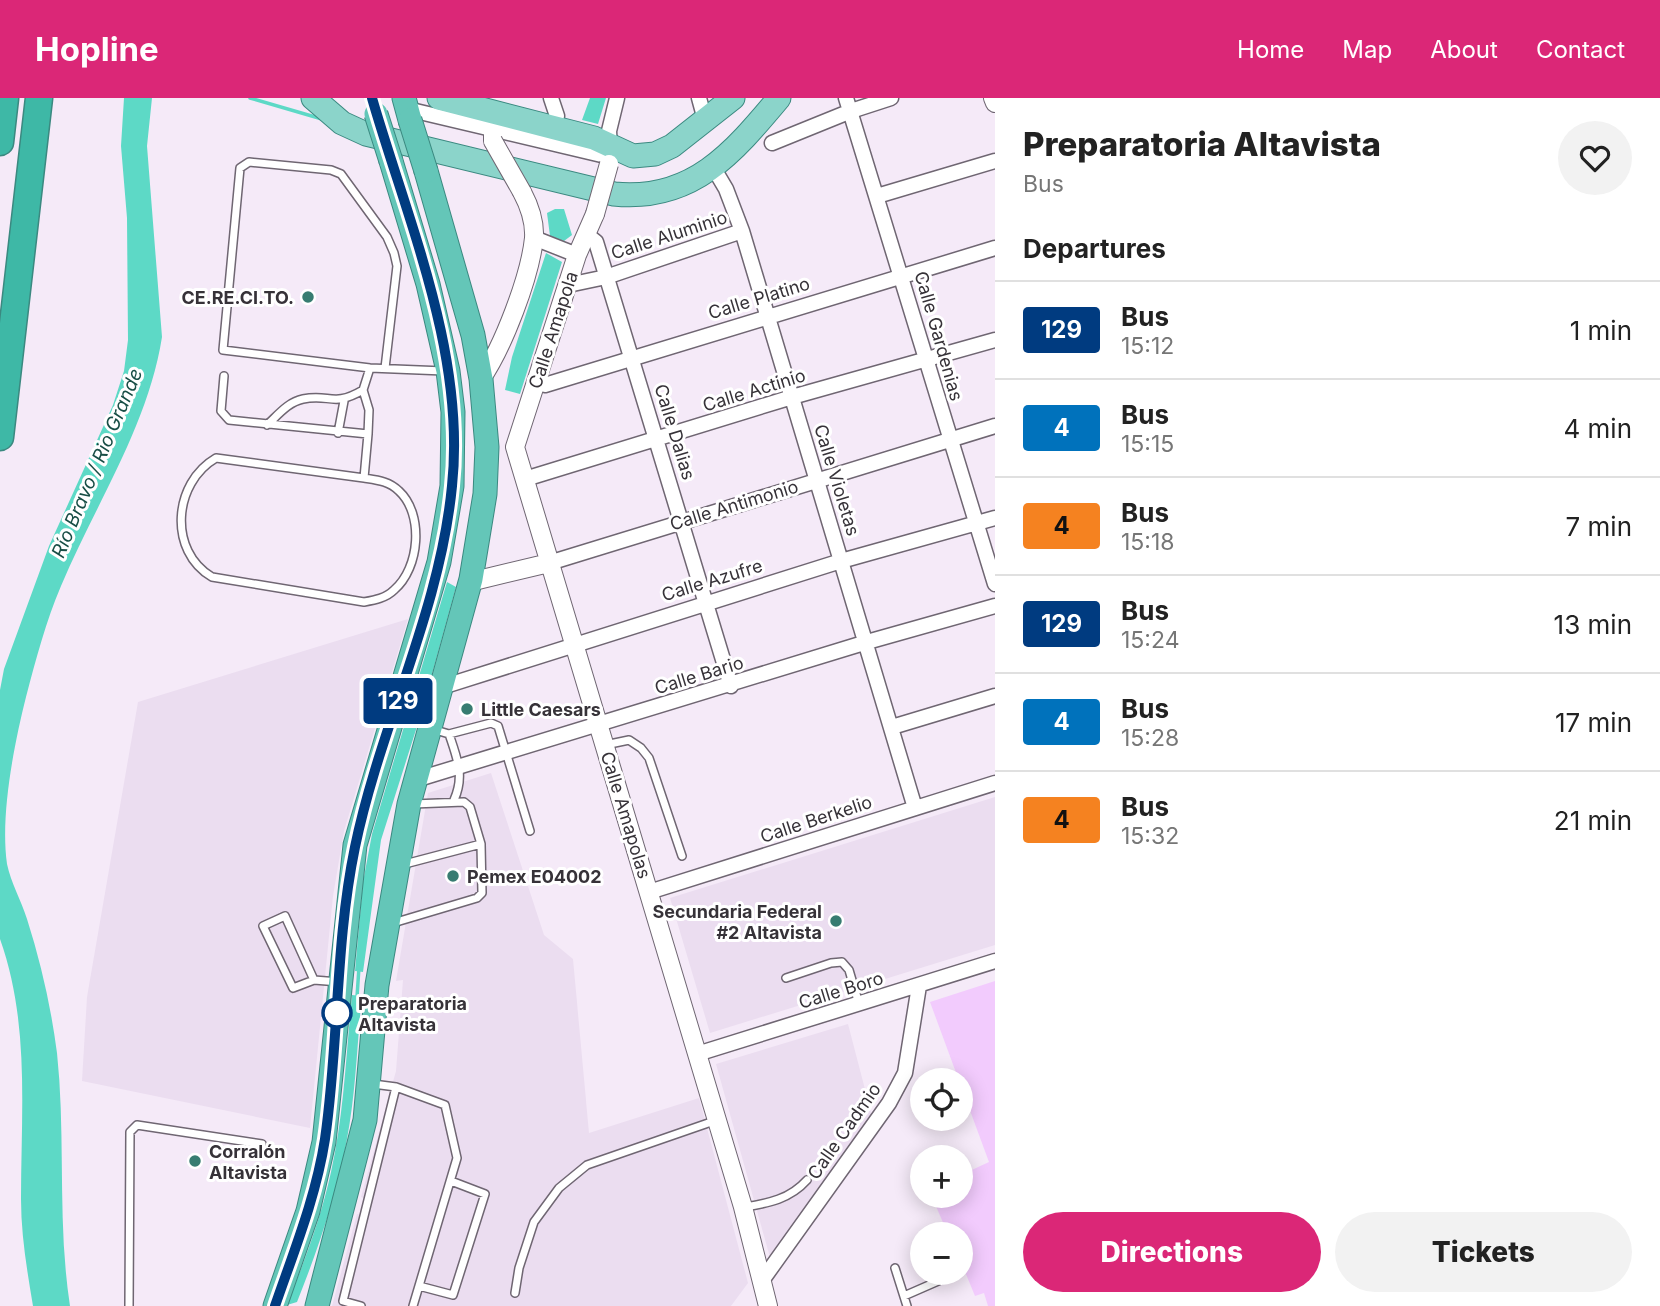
<!DOCTYPE html>
<html lang="en">
<head>
<meta charset="utf-8">
<style>
  body { margin:0; font-family:Inter,sans-serif; background:#f2f2f2; color:#222; height:100vh; display:flex; flex-direction:column; font-size:26px; white-space:nowrap }
  * { box-sizing:border-box; margin:0 }
  p { font-size:23px; color:#767676 }
  .icon { flex:none; width:38px; height:38px; fill:none; stroke:currentColor; stroke-width:2; stroke-linecap:round; stroke-linejoin:round }
  .map { position:relative; flex:1; overflow:hidden }
  .sheet { display:flex; flex-direction:column; background:#fff; width:665px }
  .sheet>* { flex:none }
  .badge { padding:0 14px; border-radius:5px; font-size:24px; line-height:46px }
  .tools { position:absolute; left:910px; top:970px; display:grid; gap:14px }
  .tools a { display:grid; place-items:center; width:63px; height:63px; border-radius:50%; background:#fff; box-shadow:0 4px 18px #0003; font-size:35px }
  .map>.badge { position:absolute; translate:-50% -50%; box-shadow:0 0 0 4px #fff }
  h2 { padding:0 28px; font-size:26px; line-height:63px }
  .round { display:grid; place-items:center; flex:none; width:74px; height:74px; border-radius:37px; background:#f2f2f2 }
  .summary { display:flex; align-items:center; justify-content:space-between; height:119px; padding:0 28px }
  h1 { font-size:33px; font-weight:800; line-height:52px }
  .button { display:flex; gap:14px; margin-top:auto; padding:14px 28px }
  .button a { flex:1; height:80px; border-radius:42px; background:#db2777; color:#fff; font-size:28px; font-weight:800; line-height:80px; text-align:center }
  .button a+a { background:#f2f2f2; color:#222 }
  ul { padding:0; list-style:none }
  li { display:flex; align-items:center; gap:21px; height:98px; padding:0 28px; border-top:2px solid #e0e0e0 }
  li div { flex:1 }
  li b { display:block; font-size:26px }
  li em { font-style:normal }
  li .badge { min-width:77px; font-weight:700; text-align:center }
  header { display:flex; align-items:center; gap:42px; box-sizing:border-box; height:98px; padding:0 35px; background:#db2777; color:#fff }
  header strong { font-size:33px }
  nav { display:flex; gap:38px; margin-inline-start:auto; font-size:24px }
  main { display:flex; flex:1; min-height:0 }
  .map>svg:first-child { display:block }
  .built { fill:#ebddf0 }
  .green { fill:#f2cbfd }
  .water { fill:#5dd9c6 }
  .lines { fill:none; stroke-linecap:round; stroke-linejoin:round }
  .stream { stroke:#5dd9c6; stroke-width:3.5 }
  .service-casing { stroke:#6f6672; stroke-width:10 }
  .minor-casing { stroke:#6f6672; stroke-width:17 }
  .tertiary-casing { stroke:#6f6672; stroke-width:20 }
  .primary-casing { stroke:#3b8980; stroke-width:25 }
  .trunk-casing { stroke:#3b8980; stroke-width:25 }
  .motorway-casing { stroke:#3b8980; stroke-width:29 }
  .service { stroke:#fff; stroke-width:7 }
  .minor { stroke:#fff; stroke-width:14 }
  .tertiary { stroke:#fff; stroke-width:18 }
  .primary { stroke:#8bd4ca; stroke-width:23 }
  .trunk { stroke:#64c6b8; stroke-width:23 }
  .motorway { stroke:#3eb8a6; stroke-width:26 }
  .tertiary-bridge-casing { stroke:#6f6672; stroke-width:20; stroke-linecap:butt }
  .trunk-bridge-casing { stroke:#3b8980; stroke-width:25; stroke-linecap:butt }
  .tertiary-bridge { stroke:#fff; stroke-width:18 }
  .trunk-bridge { stroke:#64c6b8; stroke-width:23 }
  .line-casing { stroke:#fff; stroke-width:16 }
  .line { stroke:#003b80; stroke-width:10 }
  .poi-dot { fill:#377c71; stroke:#fff; stroke-width:2.5 }
  .stop-dot { fill:#fff; stroke:#003b80; stroke-width:3.5 }
  .labels { text-anchor:middle; dominant-baseline:central; stroke-width:6; stroke-linejoin:round; paint-order:stroke }
  .street-label { font-size:18px; fill:#363238; stroke:#fff }
  .poi-label { font-size:18px; font-weight:bold; fill:#363238; stroke:#fff; text-anchor:start }
  .stop-label { font-size:18px; font-weight:bold; fill:#363238; stroke:#fff; text-anchor:start }
  .water-label { font-size:19px; font-style:italic; fill:#184e46; stroke:#fff }
</style>
</head>
<body>
<header>
<strong>Hopline</strong>
<nav><a>Home</a><a>Map</a><a>About</a><a>Contact</a></nav>
</header>
<main>
<div class="map">
<svg width="995" height="1208" viewBox="0 0 995 1208">
  <rect width="100%" height="100%" fill="#f5eaf8"/>
  <path class="built" d="M408 521 344 733 333 798 310 1030 82 983 87 899 138 604Z
    M491 675 544 837 573 861 589 1035 699 1000 748 1185 731 1208H332L357 1116 361 1117 366 1101 361 1099 396 973 403 882 396 883 428 695Z
    M995 699V847L710 935 670 800Z
    M848 926 873 1022 771 1163 716 966Z"/>
  <path class="green" d="M995 883V1208H988L984 1195 975 1198 961 1164V1136H948L932 1099 961 1097V1077L989 1064 930 904Z"/>
  <path class="water" d="M124 0H152L147 48 162 239C148 328 96 405 61 488 46 523 36 561 26 599 14 647 0 717 7 766 11 785 21 802 27 821 41 865 51 909 57 955 66 1039 57 1124 70 1208H33C27 1172 21 1137 21 1101 21 1013 30 925 0 841V592L4 571 49 448 113 307 124 273 128 242 127 120 121 48Z
    M590 0H606L598 26 582 22Z
    M555 111H564L572 137 564 143 550 138 547 115Z
    M546 155 562 164 520 296 505 292 512 259Z
    M447 484 456 489 421 616 381 742 363 874 355 873 363 784 372 736Z
    M352 897 362 898C357 945 356 994 347 1041 337 1097 318 1151 297 1204L287 1207C304 1164 321 1120 331 1074 344 1016 346 956 352 897Z"/>
  <g class="lines">
    <path class="stream" d="M250 0 322 21
      M357 899 359 869"/>
    <g class="service-casing">
      <path id="service" d="M385 270 397 168 394 155 387 139 341 76 331 72 249 64 240 70 223 252 370 270 444 273
        M224 278 221 313 229 322 368 336 369 312 363 292 370 270
        M267 327C278 317 288 304 303 301 330 295 332 310 363 292
        M338 335 344 303
        M216 360 364 380C377 382 389 383 399 393 424 416 420 470 394 492 386 500 375 502 364 504L212 479C168 453 173 385 216 360Z
        M364 380 368 336
        M432 631 449 636C457 660 465 678 454 702
        M449 636 491 625 498 628 530 733
        M605 647 629 642 641 650 649 660 682 758
        M401 767 481 746 470 709 464 704 413 706
        M393 825 477 800 482 795 481 746
        M786 880 831 865 842 864 849 872 859 906
        M314 882 285 818 263 828 293 890 314 882 339 884
        M373 986 396 989 445 1007 457 1060 413 1208
        M745 1109C769 1105 790 1101 807 1082
        M895 1170 907 1208
        M419 1188 453 1197 485 1096 451 1083
        M515 1195 519 1170 534 1124 559 1090 587 1067 717 1022
        M904 1198 952 1177
        M129 1208 130 1034 137 1027 262 1046
        M361 1208 343 1203 396 989"/>
    </g>
    <g class="minor-casing">
      <path id="minor" d="M551 0 557 18 554 29
        M699 0 705 22
        M846 0 995 486
        M407 11 610 59
        M772 45 851 13 891 0
        M610 50 609 33 617 0
        M713 69 726 91 742 133 915 710
        M877 98 995 63
        M586 136 596 144 731 588
        M534 140 577 157
        M568 187 606 179 742 133
        M535 285 545 287 995 150
        M525 381 792 299 995 242
        M549 465 995 328
        M442 589 841 463 995 420
        M892 629 995 598
        M415 682 867 544 995 508
        M649 794 995 685
        M697 956 995 863
        M761 1184 889 1005 905 975 919 888"/>
    </g>
    <g class="tertiary-casing">
      <path id="tertiary" d="M993 0 995 5
        M493 13V43
        M481 281C503 249 530 179 534 140 535 123 530 109 522 94
        M515 349 743 1109 768 1208
        M515 349 577 157 595 116
        M471 481 478 482 549 465"/>
    </g>
    <g class="primary-casing">
      <path id="primary" d="M313 0 342 25 366 36 614 96C692 104 733 55 779 0
        M439 0 594 40 633 58 655 56 672 48 733 0"/>
    </g>
    <g class="trunk-casing">
      <path id="trunk" d="M404 0 410 22
        M275 1208 308 1113 324 1044 355 747 439 464 452 388 453 314 448 273 428 186 391 63
        M317 1208 365 1022 377 887 409 706 471 481 485 396 487 349 481 281 473 237 426 73"/>
    </g>
    <g class="motorway-casing">
      <path id="motorway" d="M0 44 5 0
        M0 339 39 0"/>
    </g>
    <use href="#service" class="service"/>
    <use href="#minor" class="minor"/>
    <use href="#tertiary" class="tertiary"/>
    <use href="#primary" class="primary"/>
    <use href="#trunk" class="trunk"/>
    <use href="#motorway" class="motorway"/>
    <g class="tertiary-bridge-casing">
      <path id="tertiary-bridge" d="M493 43 522 94
        M595 116 609 66"/>
    </g>
    <g class="trunk-bridge-casing">
      <path id="trunk-bridge" d="M376 16 391 63
        M410 22 426 73"/>
    </g>
    <use href="#tertiary-bridge" class="tertiary-bridge"/>
    <use href="#trunk-bridge" class="trunk-bridge"/>
  </g>
  <g class="lines">
    <g class="line-casing">
      <path id="line" d="M275 1208C294 1153 316 1099 325 1041 339 945 335 845 355 749 380 628 440 513 452 388 466 256 408 124 372 0"/>
    </g>
    <use href="#line" class="line"/>
  </g>
  <g class="poi-dot">
    <circle cx="308" cy="199" r="7"/>
    <circle cx="467" cy="611" r="7"/>
    <circle cx="453" cy="778" r="7"/>
    <circle cx="836" cy="823" r="7"/>
    <circle cx="195" cy="1063" r="7"/>
  </g>
  <circle class="stop-dot" cx="337" cy="915" r="14"/>
  <g class="labels">
    <g class="street-label">
      <text transform="translate(669 137) rotate(-18)">Calle Aluminio</text>
      <text transform="translate(759 200) rotate(-17)">Calle Platino</text>
      <text transform="translate(553 232) rotate(-72)">Calle Amapola</text>
      <text transform="translate(939 238) rotate(74)">Calle Gardenias</text>
      <text transform="translate(754 292) rotate(-17)">Calle Actinio</text>
      <text transform="translate(675 334) rotate(73)">Calle Dalias</text>
      <text transform="translate(837 382) rotate(73)">Calle Violetas</text>
      <text transform="translate(734 407) rotate(-17)">Calle Antimonio</text>
      <text transform="translate(712 482) rotate(-17)">Calle Azufre</text>
      <text transform="translate(699 577) rotate(-17)">Calle Bario</text>
      <text transform="translate(626 717) rotate(73)">Calle Amapolas</text>
      <text transform="translate(816 721) rotate(-18)">Calle Berkelio</text>
      <text transform="translate(841 892) rotate(-17)">Calle Boro</text>
      <text transform="translate(844 1033) rotate(-55)">Calle Cadmio</text>
    </g>
    <g class="poi-label">
      <text x="294" y="199" text-anchor="end">CE.RE.CI.TO.</text>
      <text x="481" y="611">Little Caesars</text>
      <text x="467" y="778">Pemex E04002</text>
      <text x="822" y="813" text-anchor="end">Secundaria Federal<tspan x="822" dy="21">#2 Altavista</tspan></text>
      <text x="209" y="1053">Corralón<tspan x="209" dy="21">Altavista</tspan></text>
    </g>
    <g class="stop-label">
      <text x="358" y="905">Preparatoria<tspan x="358" dy="21">Altavista</tspan></text>
    </g>
    <g class="water-label">
      <text transform="translate(97 365) rotate(-67)">Río Bravo / Rio Grande</text>
    </g>
  </g>
</svg>
<div class="tools">
<a><svg class="icon" aria-label="locate" viewBox="0 0 24 24"><circle cx="12" cy="12" r="6"/><path d="M12 2v4M12 18v4M2 12h4M18 12h4"/></svg></a>
<a>+</a>
<a>−</a>
</div>
<b class="badge" style="left:398px;top:603px;background:#003b80;color:#fff">129</b>
</div>
<section class="sheet">
<div class="summary"><div><h1>Preparatoria Altavista</h1><p>Bus</p></div><a class="round"><svg class="icon" aria-label="heart" viewBox="0 0 24 24"><path d="M12 20l-8-8c-3-5 5-10 8-4 3-6 11-1 8 4z"/></svg></a></div>
<h2>Departures</h2>
<ul>
<li><span class="badge" style="background:#003b80;color:#fff">129</span><div><b>Bus</b><p>15:12</p></div><em>1 min</em></li>
<li><span class="badge" style="background:#0072bc;color:#fff">4</span><div><b>Bus</b><p>15:15</p></div><em>4 min</em></li>
<li><span class="badge" style="background:#f58220;color:#111">4</span><div><b>Bus</b><p>15:18</p></div><em>7 min</em></li>
<li><span class="badge" style="background:#003b80;color:#fff">129</span><div><b>Bus</b><p>15:24</p></div><em>13 min</em></li>
<li><span class="badge" style="background:#0072bc;color:#fff">4</span><div><b>Bus</b><p>15:28</p></div><em>17 min</em></li>
<li><span class="badge" style="background:#f58220;color:#111">4</span><div><b>Bus</b><p>15:32</p></div><em>21 min</em></li>
</ul>
<div class="button"><a>Directions</a><a>Tickets</a></div>
</section>
</main>
</body>
</html>
